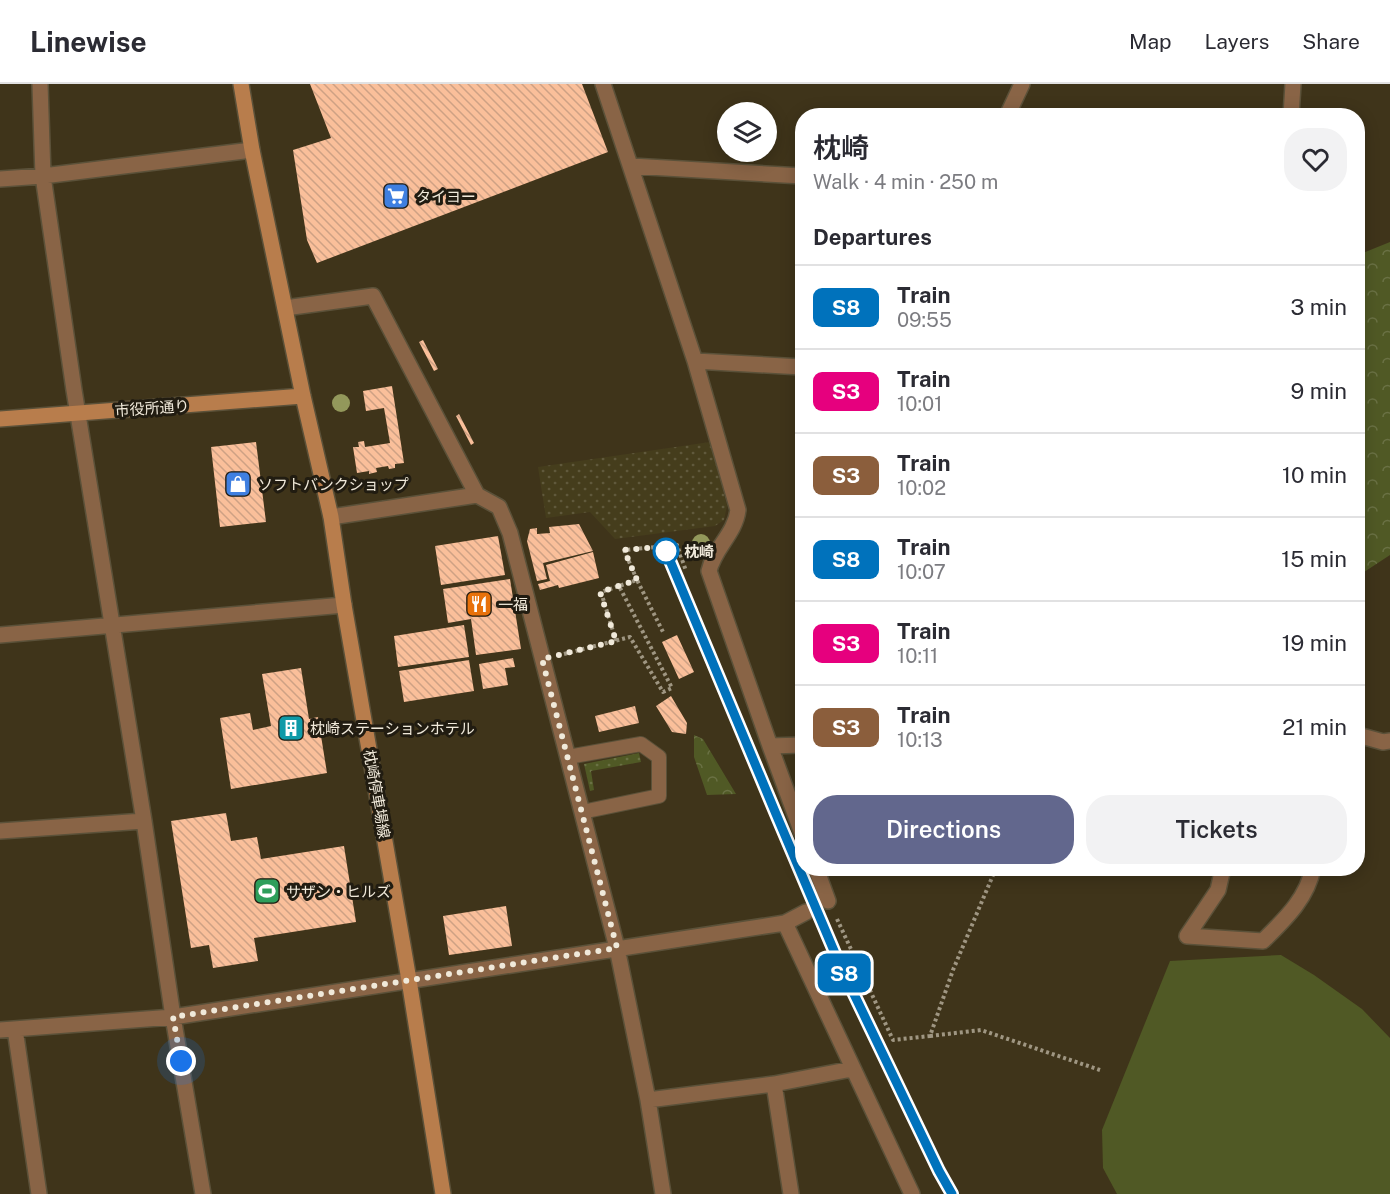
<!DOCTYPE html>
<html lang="en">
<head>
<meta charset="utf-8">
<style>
  body { margin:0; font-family:"Public Sans","Noto Sans JP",sans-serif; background:#f2f2f3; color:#2b2b33; height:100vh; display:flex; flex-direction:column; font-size:22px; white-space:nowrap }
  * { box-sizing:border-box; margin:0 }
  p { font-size:20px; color:#7c7c81 }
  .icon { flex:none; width:33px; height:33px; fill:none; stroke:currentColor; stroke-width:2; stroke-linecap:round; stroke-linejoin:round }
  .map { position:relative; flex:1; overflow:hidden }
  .side { position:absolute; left:795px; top:24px; width:570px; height:768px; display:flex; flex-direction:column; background:#fff; border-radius:24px; box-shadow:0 3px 15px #0003 }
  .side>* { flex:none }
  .badge { padding:0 12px; border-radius:9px; font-size:21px; line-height:39px }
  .fabs { position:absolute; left:717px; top:18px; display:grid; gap:12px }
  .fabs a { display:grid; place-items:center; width:60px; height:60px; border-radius:50%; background:#fff; box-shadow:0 3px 15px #0003; font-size:30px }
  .you { position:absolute; width:30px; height:30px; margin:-15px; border:4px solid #fff; border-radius:50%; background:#1a73e8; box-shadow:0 0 0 9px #1a73e833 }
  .map>.badge { position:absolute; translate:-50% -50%; box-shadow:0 0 0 3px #fff }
  h2 { padding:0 18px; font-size:22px; line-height:54px }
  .round { display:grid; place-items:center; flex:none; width:63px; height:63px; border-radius:24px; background:#f2f2f3 }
  .head { display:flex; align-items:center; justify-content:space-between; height:102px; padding:0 18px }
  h1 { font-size:28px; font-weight:600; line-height:45px }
  .button { display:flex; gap:12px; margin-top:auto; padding:12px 18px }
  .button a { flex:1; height:69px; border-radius:24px; background:#62678d; color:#fff; font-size:24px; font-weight:600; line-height:69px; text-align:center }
  .button a+a { background:#f2f2f3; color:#2b2b33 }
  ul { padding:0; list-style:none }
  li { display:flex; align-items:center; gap:18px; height:84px; padding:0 18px; border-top:2px solid #e1e1e2 }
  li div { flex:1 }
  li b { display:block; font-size:22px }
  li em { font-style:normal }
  li .badge { min-width:66px; font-weight:700; text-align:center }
  header { display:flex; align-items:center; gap:36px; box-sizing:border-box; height:84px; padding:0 30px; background:#fff; border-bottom:2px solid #e1e1e2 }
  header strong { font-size:28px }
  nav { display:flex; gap:33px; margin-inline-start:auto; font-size:21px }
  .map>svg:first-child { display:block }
  .green { fill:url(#green-dots) }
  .forest { fill:url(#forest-crowns) }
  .sand { fill:url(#sand-dots) }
  .pitch { fill:#505925 }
  .building { fill:url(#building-back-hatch) }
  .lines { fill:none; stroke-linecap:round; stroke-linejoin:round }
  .street-tunnel { stroke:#5a4f37; stroke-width:15; stroke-dasharray:15 8; stroke-linecap:butt }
  .lane-casing { stroke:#5b5139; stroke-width:16 }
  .street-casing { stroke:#5b5139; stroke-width:18 }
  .secondary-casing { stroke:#5b5139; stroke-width:18 }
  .path { stroke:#9f9682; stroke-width:4; stroke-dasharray:3 3; stroke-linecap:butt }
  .lane { stroke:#896446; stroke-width:14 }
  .street { stroke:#896446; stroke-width:15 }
  .secondary { stroke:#b87d4c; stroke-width:15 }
  .rail { stroke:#978e79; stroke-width:4.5; stroke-dasharray:10 10; stroke-linecap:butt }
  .tree { fill:#93985b }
  .line-casing { stroke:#fff; stroke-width:14 }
  .line { stroke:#0072bc; stroke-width:9 }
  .walk { stroke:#f0e9da; stroke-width:6; stroke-dasharray:0 10.8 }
  .stop-dot { fill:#fff; stroke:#0072bc; stroke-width:3 }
  .labels { text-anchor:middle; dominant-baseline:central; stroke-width:6; stroke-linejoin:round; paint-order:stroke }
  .poi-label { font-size:15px; fill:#f0e9da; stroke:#211c11; text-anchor:start }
  .street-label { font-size:15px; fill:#f0e9da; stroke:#211c11 }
  .stop-label { font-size:15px; font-weight:bold; fill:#f0e9da; stroke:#211c11; text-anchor:start }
</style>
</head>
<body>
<header>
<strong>Linewise</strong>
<nav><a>Map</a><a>Layers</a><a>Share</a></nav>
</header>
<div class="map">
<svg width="1390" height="1110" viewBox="0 0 1390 1110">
  <defs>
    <pattern id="green-dots" width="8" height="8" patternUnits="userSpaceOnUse" patternTransform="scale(1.5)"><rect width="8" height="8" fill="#505925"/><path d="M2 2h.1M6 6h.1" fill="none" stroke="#6a7144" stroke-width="1.8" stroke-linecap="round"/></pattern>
    <pattern id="forest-crowns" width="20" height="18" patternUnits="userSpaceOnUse" patternTransform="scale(1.5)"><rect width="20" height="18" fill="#505925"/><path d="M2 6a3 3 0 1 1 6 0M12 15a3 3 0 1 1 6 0" fill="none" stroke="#6a7144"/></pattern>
    <pattern id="sand-dots" width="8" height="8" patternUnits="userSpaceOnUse" patternTransform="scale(1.5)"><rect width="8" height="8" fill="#453d1c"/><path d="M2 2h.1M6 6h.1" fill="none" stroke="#60593c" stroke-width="1.8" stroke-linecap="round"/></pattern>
    <pattern id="building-back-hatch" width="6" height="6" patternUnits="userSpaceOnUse" patternTransform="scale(1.5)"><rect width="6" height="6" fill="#fabf9a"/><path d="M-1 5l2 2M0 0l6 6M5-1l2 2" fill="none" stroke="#cea184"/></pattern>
  </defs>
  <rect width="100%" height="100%" fill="#3f341a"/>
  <path class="green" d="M639 669 641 678 591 687 594 706 590 707 584 680Z"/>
  <path class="forest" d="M1390 158V471L1358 492V171Z
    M694 651 703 655 736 710 707 711 694 673Z"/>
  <path class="sand" d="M710 358 727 422 724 436 715 442 615 455 590 428 546 434 538 383Z"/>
  <path class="pitch" d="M1281 871 1314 891 1362 925 1390 954V1110H1117L1103 1084 1102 1046 1170 877Z"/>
  <path class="building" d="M310 0H582L608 68 317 179 307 156 293 66 331 54Z
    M423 256 438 285 434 287 419 258Z
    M392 302 404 379 395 380V384L389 385 388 382 376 384 377 388 369 390V387L357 389 353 363H359L358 358 364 357 365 363 390 359 384 324 366 327 363 307Z
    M459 330 474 359 471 361 456 332Z
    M256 358 266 438 220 443 211 363Z
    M579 440 593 467 543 479 547 495 537 497 527 457 530 445 537 444V450L550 449 549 443Z
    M498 452 505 491 441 501 435 462Z
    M593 468 599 494 559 504 558 501 540 506 538 500 550 497 546 481Z
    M510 495 521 565 476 571 471 535 448 539 443 505Z
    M464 541 469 573 398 583 394 552Z
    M677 551 694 588 679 595 662 558Z
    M513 574 515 583 505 584 508 601 483 605 479 580Z
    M469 576 474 607 404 618 399 587Z
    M301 584 309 635 318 633 327 689 231 705 220 634 250 629 253 646 271 642 262 590Z
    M671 612 687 639 686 650 672 648 656 622Z
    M635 622 639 639 599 648 595 632Z
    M226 729 231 757 257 753 261 775 344 762 356 838 254 854 258 877 213 884 209 861 191 864 171 737Z
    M506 822 512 862 449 871 443 832Z"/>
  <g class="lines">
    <path class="street-tunnel" d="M806 828 828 817"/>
    <g class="lane-casing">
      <path id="lane" d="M568 673 641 660 659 673V712L582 728"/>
    </g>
    <g class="street-casing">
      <path id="street" d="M40 0 43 92 74 306 144 737 173 933 203 1110
        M603 0 695 277 802 283
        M1007 32 1022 0
        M1291 32 1293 0
        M631 82 802 92
        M0 95 43 92 252 66
        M285 224 373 212 477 411 331 433
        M695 277 738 426C735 450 714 464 709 487L770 662 802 749
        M477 411 499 423 510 449 617 864 648 1016 663 1110
        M0 551 344 521
        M1358 651 1383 658 1390 657
        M770 662 802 661
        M0 747 144 737
        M816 784 828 817
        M1223 784 1218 806 1187 852 1263 857C1284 836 1307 815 1313 784
        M785 839 912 1110
        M15 945 39 1110
        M0 946 173 933 785 839 806 828
        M774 1000 791 1110
        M648 1016 774 1000 852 985"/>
    </g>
    <g class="secondary-casing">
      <path id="secondary" d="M241 0 252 66 303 312 331 433 344 521 409 896 443 1110
        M0 335 303 312"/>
    </g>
    <path class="path" d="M637 496 624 466 677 461 686 487
      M616 557 601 508 637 496 664 550
      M564 570 630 553 663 608 672 604 619 502
      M837 835 893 956 930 952 953 886 996 784
      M930 952 981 946 1100 986"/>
    <use href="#lane" class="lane"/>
    <use href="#street" class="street"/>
    <use href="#secondary" class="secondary"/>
    <path class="rail" d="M666 467 776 730 840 881 939 1087 952 1110"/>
  </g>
  <g class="tree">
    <circle cx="341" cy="319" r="9"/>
    <circle cx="701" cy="459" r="9"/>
  </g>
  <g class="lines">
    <g class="line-casing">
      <path id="line" d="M666 467 776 730 840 881 939 1087 952 1110"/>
    </g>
    <use href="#line" class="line"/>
    <path class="walk" d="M181 977 173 933 617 864 542 575 616 557 600 508 637 496 624 466 659 463 666 467"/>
  </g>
  <defs>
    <g id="supermarket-square" transform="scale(1.35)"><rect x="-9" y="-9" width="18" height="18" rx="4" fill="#3f7fe0" stroke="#211c11"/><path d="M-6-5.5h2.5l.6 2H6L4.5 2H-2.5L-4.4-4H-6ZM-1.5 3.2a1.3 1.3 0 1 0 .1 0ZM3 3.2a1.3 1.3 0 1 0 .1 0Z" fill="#fff"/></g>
    <g id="shop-square" transform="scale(1.35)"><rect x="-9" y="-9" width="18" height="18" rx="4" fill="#3f7fe0" stroke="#211c11"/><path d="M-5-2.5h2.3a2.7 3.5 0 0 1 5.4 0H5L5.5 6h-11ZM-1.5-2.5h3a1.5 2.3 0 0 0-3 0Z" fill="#fff"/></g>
    <g id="restaurant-square" transform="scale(1.35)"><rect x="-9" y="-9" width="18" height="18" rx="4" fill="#e8710a" stroke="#211c11"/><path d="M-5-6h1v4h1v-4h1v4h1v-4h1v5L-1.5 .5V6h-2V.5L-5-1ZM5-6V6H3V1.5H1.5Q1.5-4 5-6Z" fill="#fff"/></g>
    <g id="building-square" transform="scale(1.35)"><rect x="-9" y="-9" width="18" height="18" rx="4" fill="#0f9aa8" stroke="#211c11"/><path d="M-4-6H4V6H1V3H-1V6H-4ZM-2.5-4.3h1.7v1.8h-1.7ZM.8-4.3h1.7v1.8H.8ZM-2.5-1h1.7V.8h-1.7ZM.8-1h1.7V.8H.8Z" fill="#fff"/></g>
    <g id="stadium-square" transform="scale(1.35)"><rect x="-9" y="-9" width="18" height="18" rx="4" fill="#2e9e5b" stroke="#211c11"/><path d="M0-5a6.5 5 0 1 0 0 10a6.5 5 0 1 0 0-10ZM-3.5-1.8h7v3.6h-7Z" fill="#fff"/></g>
  </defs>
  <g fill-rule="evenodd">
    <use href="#supermarket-square" x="396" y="112"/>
    <use href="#shop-square" x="238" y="400"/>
    <use href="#restaurant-square" x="479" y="520"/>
    <use href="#building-square" x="291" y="644"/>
    <use href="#stadium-square" x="267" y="807"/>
  </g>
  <circle class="stop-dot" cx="666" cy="467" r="12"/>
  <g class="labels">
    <g class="poi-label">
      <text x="416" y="112">タイヨー</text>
      <text x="258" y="400">ソフトバンクショップ</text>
      <text x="498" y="520">一福</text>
      <text x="310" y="644">枕崎ステーションホテル</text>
      <text x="286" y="807">サザン・ヒルズ</text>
    </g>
    <g class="street-label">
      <text transform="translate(152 324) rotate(-4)">市役所通り</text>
      <text transform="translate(377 710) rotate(80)">枕崎停車場線</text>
    </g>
    <g class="stop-label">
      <text x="684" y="467">枕崎</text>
    </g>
  </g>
</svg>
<div class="fabs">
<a><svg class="icon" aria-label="layers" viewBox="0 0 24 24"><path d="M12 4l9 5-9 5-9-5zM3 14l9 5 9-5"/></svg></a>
</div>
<div class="you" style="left:181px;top:977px"></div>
<b class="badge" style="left:844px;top:889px;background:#0072bc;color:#fff">S8</b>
<section class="side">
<div class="head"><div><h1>枕崎</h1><p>Walk · 4 min · 250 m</p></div><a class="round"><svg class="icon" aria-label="heart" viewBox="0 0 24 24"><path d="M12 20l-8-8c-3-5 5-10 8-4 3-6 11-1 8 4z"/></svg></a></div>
<h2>Departures</h2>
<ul>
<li><span class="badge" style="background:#0072bc;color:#fff">S8</span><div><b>Train</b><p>09:55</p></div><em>3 min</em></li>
<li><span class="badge" style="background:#e6007e;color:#fff">S3</span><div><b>Train</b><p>10:01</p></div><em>9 min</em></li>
<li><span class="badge" style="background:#8b5e3c;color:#fff">S3</span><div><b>Train</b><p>10:02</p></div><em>10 min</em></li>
<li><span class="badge" style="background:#0072bc;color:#fff">S8</span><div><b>Train</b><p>10:07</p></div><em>15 min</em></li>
<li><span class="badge" style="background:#e6007e;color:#fff">S3</span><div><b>Train</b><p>10:11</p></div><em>19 min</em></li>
<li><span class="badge" style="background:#8b5e3c;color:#fff">S3</span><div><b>Train</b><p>10:13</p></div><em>21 min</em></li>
</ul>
<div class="button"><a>Directions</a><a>Tickets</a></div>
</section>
</div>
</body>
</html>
